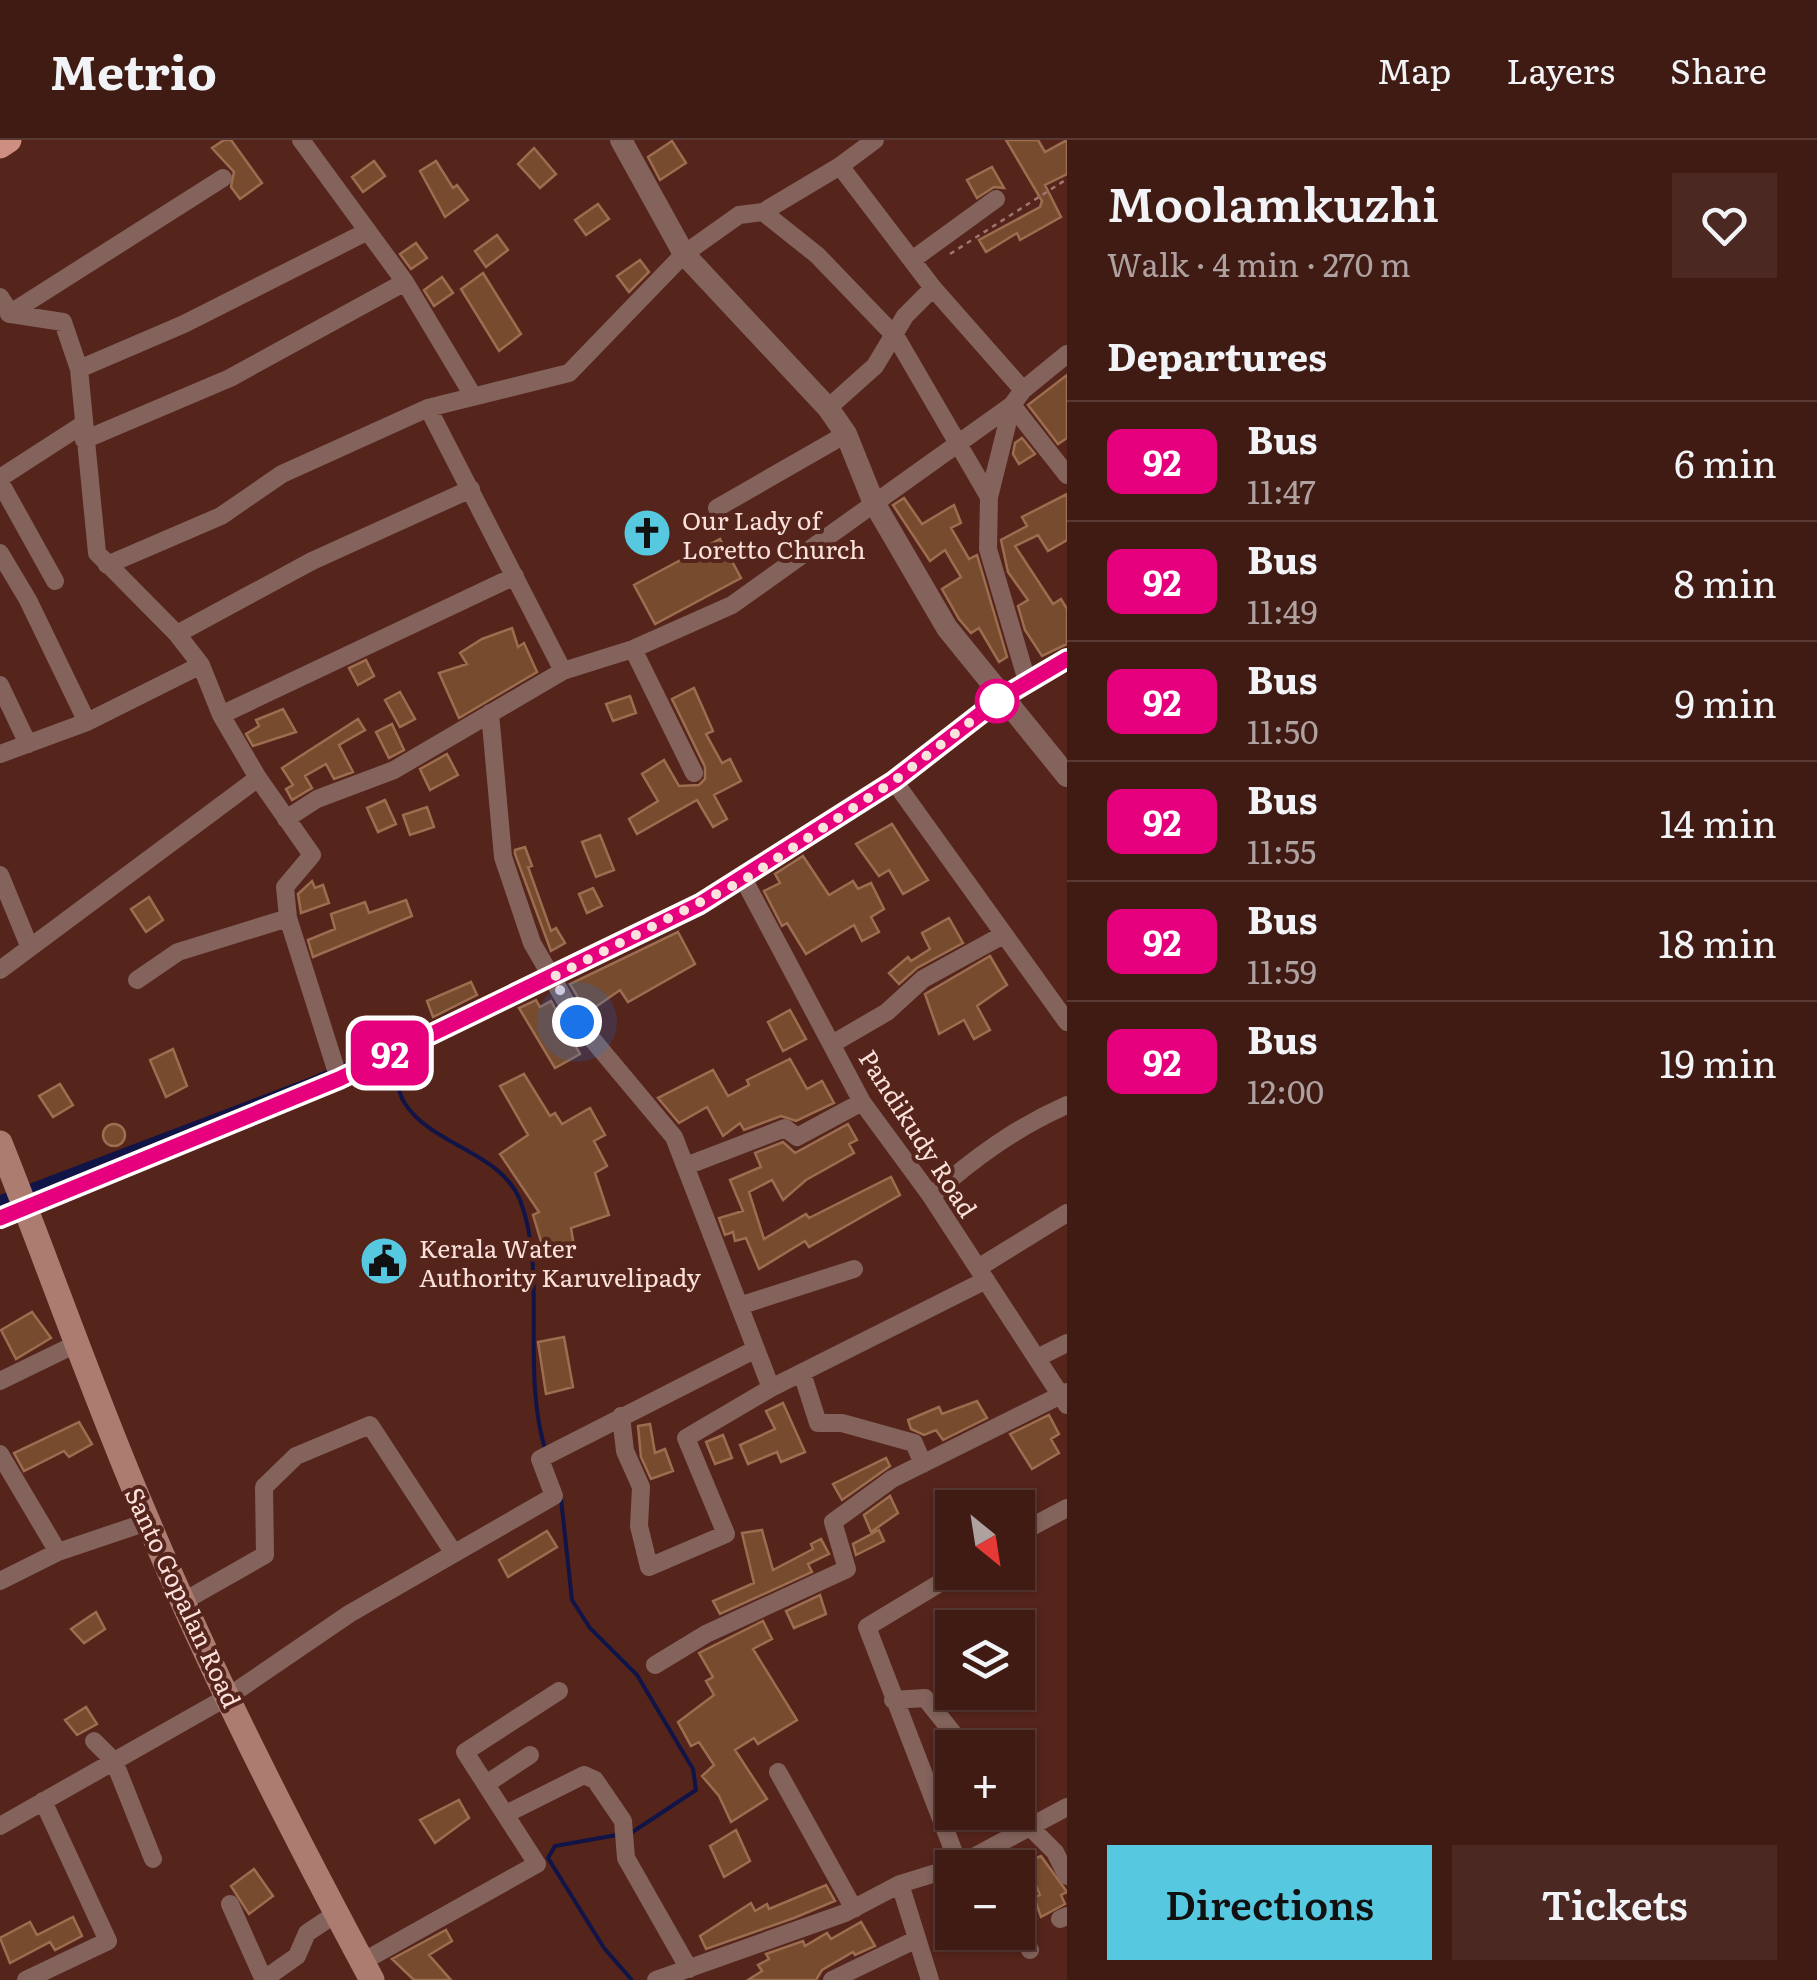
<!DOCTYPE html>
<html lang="en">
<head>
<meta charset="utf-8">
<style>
  body { margin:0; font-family:Literata,serif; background:#4b2822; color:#f1f3f6; height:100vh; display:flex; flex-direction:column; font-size:38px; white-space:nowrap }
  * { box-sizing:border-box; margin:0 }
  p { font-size:32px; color:#aea1a0 }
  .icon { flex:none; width:55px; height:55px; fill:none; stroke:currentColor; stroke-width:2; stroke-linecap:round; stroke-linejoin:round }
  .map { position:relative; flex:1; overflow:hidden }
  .side { display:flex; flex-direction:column; background:#401b14; width:750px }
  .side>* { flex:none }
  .badge { padding:0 20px; border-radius:15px; font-size:35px; line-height:65px }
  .needle { width:65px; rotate:150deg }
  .fabs { position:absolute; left:935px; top:1350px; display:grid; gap:20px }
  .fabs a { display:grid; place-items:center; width:100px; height:100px; border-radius:0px; background:#401b14; box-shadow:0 2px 8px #0004,0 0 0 2px #593934; font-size:50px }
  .you { position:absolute; width:50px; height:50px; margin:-25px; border:8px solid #fff; border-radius:50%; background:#1a73e8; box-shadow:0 0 0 15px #1a73e833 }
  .map>.badge { position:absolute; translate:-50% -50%; box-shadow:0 0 0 5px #fff }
  h2 { padding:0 40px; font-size:38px; line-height:90px }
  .round { display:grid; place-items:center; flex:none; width:105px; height:105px; border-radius:0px; background:#4b2822 }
  .summary { display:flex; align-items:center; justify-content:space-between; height:170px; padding:0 40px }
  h1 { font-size:48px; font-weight:600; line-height:75px }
  .action { display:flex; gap:20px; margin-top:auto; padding:20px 40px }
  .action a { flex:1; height:115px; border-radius:0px; background:#56c9e0; color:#111; font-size:40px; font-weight:600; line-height:115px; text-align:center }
  .action a+a { background:#4b2822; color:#f1f3f6 }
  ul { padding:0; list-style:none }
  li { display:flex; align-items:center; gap:30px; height:120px; padding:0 40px; border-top:2px solid #593934 }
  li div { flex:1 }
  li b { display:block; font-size:38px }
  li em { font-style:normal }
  li .badge { min-width:110px; font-weight:700; text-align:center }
  header { display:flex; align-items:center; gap:60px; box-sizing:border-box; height:140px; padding:0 50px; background:#401b14; border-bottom:2px solid #593934 }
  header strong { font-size:48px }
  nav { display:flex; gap:55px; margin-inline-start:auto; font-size:35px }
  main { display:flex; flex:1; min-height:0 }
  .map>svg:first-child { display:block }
  .water { fill:#101447 }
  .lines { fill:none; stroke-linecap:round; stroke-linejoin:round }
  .stream { stroke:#101447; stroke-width:4 }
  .building { fill:#774b2d; stroke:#9c6d4f; stroke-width:2.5 }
  .path { stroke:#9e776f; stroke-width:2.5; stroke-dasharray:5 5; stroke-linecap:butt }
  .minor { stroke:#83635c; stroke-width:18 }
  .tertiary { stroke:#83635c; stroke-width:22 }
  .secondary { stroke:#ad7c71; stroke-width:25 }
  .primary { stroke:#ce8f81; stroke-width:25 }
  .line-casing { stroke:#fff; stroke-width:22 }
  .line { stroke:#e6007e; stroke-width:15 }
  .walk { stroke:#fbe1db; stroke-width:10; stroke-dasharray:0 18 }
  .stop-dot { fill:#fff; stroke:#e6007e; stroke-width:5 }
  .labels { text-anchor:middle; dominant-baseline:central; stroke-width:8; stroke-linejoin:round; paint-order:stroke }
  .poi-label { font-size:25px; fill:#fbe1db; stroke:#55241b; text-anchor:start }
  .street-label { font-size:25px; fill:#fbe1db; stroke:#55241b }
</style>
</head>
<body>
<header>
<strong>Metrio</strong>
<nav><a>Map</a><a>Layers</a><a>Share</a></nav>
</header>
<main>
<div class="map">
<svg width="1067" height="1840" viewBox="0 0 1067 1840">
  <rect width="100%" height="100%" fill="#55241b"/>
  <path class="water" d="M616 813 0 1067V1055L308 938 543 838Z"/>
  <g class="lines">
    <path class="stream" d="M393 925C396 936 398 953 404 962 431 1006 500 1011 520 1060 548 1130 520 1231 546 1312
      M561 1359 572 1460 590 1488 637 1535 693 1629 696 1650 631 1693
      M617 1695 555 1706 548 1718 604 1808 631 1839"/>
  </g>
  <path class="building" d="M224 0H231L262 43 240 59 231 47 234 32 212 8Z
    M1006 0H1038L1045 12 1067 0V34L1045 45 1061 77 1020 100 1017 93 986 112 979 100 1040 67 1042 61Z
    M672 1 686 23 660 40 648 17Z
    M534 8 556 34 540 48 518 24Z
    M374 21 385 36 363 52 352 37Z
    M436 21 453 48 457 45 468 60 445 77 420 31Z
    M992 27 1004 48 994 47 977 58 967 40Z
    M598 64 609 79 586 95 575 80Z
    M497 95 508 110 486 127 475 111Z
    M416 103 427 118 411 129 400 114Z
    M640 120 649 132 629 152 617 136Z
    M483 133 521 194 499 211 461 149Z
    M442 137 453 153 434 166 424 150Z
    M1067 235V298L1058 304 1028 265Z
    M1022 298 1035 314 1019 324 1013 314 1015 303Z
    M1067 354V400L1048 411 1038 395 1015 406 1053 464 1061 459 1067 469V504L1042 516 1025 490 1018 466 1028 460 1008 432 1001 400 1027 386 1022 377Z
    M904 358 922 384 954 365 961 383 951 388 969 419 977 415 1007 517 999 522 979 488 971 493 959 479 942 449 961 437 945 410 930 421 893 365Z
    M720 399 741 438 655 484 634 445Z
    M512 488 518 507 524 503 537 532 459 578 439 533 467 524 460 513 482 499Z
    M366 520 374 536 358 545 349 528Z
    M694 548 713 591 706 594 722 623 730 619 741 641 714 655 727 679 713 687 697 660 637 694 629 679 658 661 642 634 664 620 679 646 699 645 705 639V627L672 559Z
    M400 552 415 579 400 587 385 560Z
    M630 556 636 573 613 581 606 564Z
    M283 569 296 592 253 606 246 594 259 586 256 580Z
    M358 579 365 590 339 605 353 632 334 639 326 624 305 636 312 648 292 660 286 649 293 645 282 628Z
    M392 584 404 610 389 618 376 592Z
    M447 614 458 635 430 650 420 629Z
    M385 660 396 684 378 692 367 668Z
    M427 667 434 687 410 695 403 675Z
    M892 684 928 740 903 754 889 730 879 736 856 704Z
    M600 695 614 730 596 737 582 702Z
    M525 707 532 726 528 727 551 791 556 788 565 803 551 811 515 714V710Z
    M803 716 829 755 853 741 858 749 871 743 884 769 871 777 879 792 862 801 854 785 806 814 787 783 782 786 764 751 780 743 775 734Z
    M312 741 315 748 323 745 329 763 301 773 298 754Z
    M593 748 602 766 587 773 579 754Z
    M149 757 163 780 146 792 131 769Z
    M406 760 412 776 313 817 308 800 335 789 331 774 365 762 369 773Z
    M949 778 963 803 917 828 899 844 889 833 908 817 911 821 930 809 922 793Z
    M678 792 695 824 628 862 620 850 587 873 570 844Z
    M990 816 1007 845 977 866 990 890 974 899 964 880 939 894 925 854Z
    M471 842 477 855 433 877 427 861Z
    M536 860 540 867 551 861 580 914 555 928 519 868Z
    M790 870 806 899 783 911 768 882Z
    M173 909 187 946 166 957 150 920Z
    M790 919 807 949 822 941 834 963 796 981 781 976 744 990 740 983 723 996 707 967 679 983 658 958 713 930 728 956 749 945 747 940Z
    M524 934 550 976 555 973 562 984 590 968 605 995 594 1001 607 1026 595 1033 609 1075 571 1088 575 1112 546 1118 533 1075 539 1072 500 1014 528 995 500 946Z
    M60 944 73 965 53 977 39 956Z
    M848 984 857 1000 849 1004 854 1013 806 1040 783 1060 772 1040 749 1052 764 1099 806 1074 809 1078 891 1037 900 1055 809 1107 805 1101 759 1129 746 1098 735 1101 733 1092 725 1095 719 1078 743 1071 730 1040 761 1027 755 1013 783 1002 795 1013Z
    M103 995a11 11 0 1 1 22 0a11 11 0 1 1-22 0Z
    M32 1172 51 1198 16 1219 1 1190Z
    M564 1197 573 1247 546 1254 538 1202Z
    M977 1261 987 1278 943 1300 936 1290 924 1295 911 1289 908 1280 939 1267 942 1274Z
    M783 1263 805 1312 781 1322 777 1312 748 1324 740 1305 775 1289 766 1271Z
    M1049 1275 1059 1294 1051 1299 1059 1313 1032 1329 1010 1294Z
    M79 1282 92 1304 69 1317 64 1311 24 1331 14 1313Z
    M650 1284 655 1313 665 1309 673 1331 651 1339 641 1317 638 1286Z
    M723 1295 732 1318 715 1324 706 1302Z
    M886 1318 890 1326 842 1360 833 1344Z
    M890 1356 898 1373 871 1392 864 1375Z
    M762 1390 773 1430 813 1409 811 1404 821 1399 829 1414 808 1424 812 1432 720 1474 713 1461 754 1443 742 1393Z
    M879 1390 884 1401 856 1415 853 1404Z
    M547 1391 557 1407 508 1437 499 1420Z
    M820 1455 826 1474 794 1488 786 1471Z
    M96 1472 105 1489 84 1503 71 1489Z
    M763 1481 772 1499 753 1509 797 1580 758 1604 754 1598 735 1610 767 1659 731 1682 719 1656 702 1636 714 1625 699 1602 691 1606 678 1582 714 1555 706 1541 713 1537 699 1513Z
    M86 1567 97 1584 77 1595 65 1580Z
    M459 1660 469 1678 435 1703 420 1680Z
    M736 1690 750 1721 724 1737 710 1706Z
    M1041 1716 1067 1752 1061 1755 1065 1764 1041 1777 1034 1757 1040 1755 1026 1722Z
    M254 1729 273 1756 249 1774 231 1746Z
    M826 1745 835 1761 794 1778 706 1809 700 1796 751 1763 755 1771 767 1764 769 1769Z
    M73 1777 82 1796 55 1810 50 1802 10 1823 0 1798 30 1782 37 1795Z
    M861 1782 875 1806 855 1815 853 1812 822 1830 816 1840H748L762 1831 758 1825 769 1819 766 1814 803 1801 805 1806 827 1793 831 1799Z
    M446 1790 452 1801 429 1815 451 1840H414L392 1819Z"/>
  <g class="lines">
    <path class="path" d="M950 114 1067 39"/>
    <path class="minor" d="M301 0 405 142 472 254
      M875 0 840 26 933 148 1023 250
      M763 72 840 26
      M912 120 996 59
      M0 157 11 174 63 182 79 229 97 413 177 494 201 525 221 575 258 638 312 715 285 747 288 778 339 939
      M9 174 223 38
      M79 229 184 184 368 91
      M428 268 563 531
      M828 268 875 226 905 176 933 148
      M84 300 230 238 405 142
      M0 338 82 285
      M0 342 55 441
      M717 368 846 294
      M0 413 28 460 87 582
      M107 425 221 376 282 334 428 268 569 233 684 114 739 75 763 72 817 115 896 197 989 357
      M177 494 312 421 471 349
      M633 509 694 633
      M1027 541 988 409 989 357 1012 265 1023 250 1067 214
      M0 545 28 604
      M490 573 503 717 532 803 577 881 674 997 771 1248
      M221 575 515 436
      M0 614 87 582 201 525
      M894 641 1067 882
      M286 679 317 659 394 630 563 531 633 509 732 465 1012 265 1067 335
      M0 735 30 808
      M744 740 862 962 931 1056 1067 1265
      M0 830 258 638
      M137 840 178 812 288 778
      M832 904 887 872 923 839 1003 795
      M686 1026 785 988 797 997 862 962
      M931 1056C974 1018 1015 988 1067 965
      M978 1128 1067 1073
      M739 1166 854 1129
      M1039 1217 1067 1203
      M802 1233 818 1283H842L914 1303 923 1324
      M0 1241 74 1205
      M621 1276 625 1311 641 1347 639 1386 649 1427 726 1394 686 1298 771 1248 986 1140
      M0 1314 58 1412
      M1018 1394 1067 1368
      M958 1432 867 1487 960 1728
      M0 1441 58 1412 147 1382
      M184 1461 265 1415 264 1347 296 1316 370 1285 453 1412
      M655 1525 706 1494 847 1429 833 1382 892 1339 1067 1252
      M893 1560 925 1558 965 1608
      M94 1601 114 1621 153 1719
      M778 1632 854 1769
      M486 1644 530 1615
      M1015 1672 1055 1712 1067 1736
      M506 1674 584 1635 595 1640 623 1681 626 1718 689 1829
      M0 1686 229 1556 349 1474 554 1356 540 1319 756 1209
      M953 1728 1067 1667
      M900 1744 930 1840
      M230 1764 263 1838
      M1060 1779 1067 1776
      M1018 1786 1030 1810
      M362 1822 537 1724 465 1612 559 1551
      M26 1840 108 1801 43 1661
      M263 1840 297 1816 307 1793 337 1773
      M656 1840 845 1773 900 1744 952 1728
      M832 1840 917 1799"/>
    <path class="tertiary" d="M621 0 684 114 828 268 846 294 873 361 947 488 1067 636
      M0 1078 339 939 700 764 894 641 1001 558 1067 519"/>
    <path class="secondary" d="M0 1003C50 1128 93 1254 146 1377 212 1535 291 1689 372 1840"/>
    <path class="primary" d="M0 6 9 0"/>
  </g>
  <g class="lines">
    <g class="line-casing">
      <path id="line" d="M0 1078 339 939 700 764 894 641 1001 558 1067 519"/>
    </g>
    <use href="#line" class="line"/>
    <path class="walk" d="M577 882 553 837 744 740 894 641 1001 558 997 561"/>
  </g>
  <defs>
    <g id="church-disc" transform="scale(2.5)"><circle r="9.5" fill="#56c9e0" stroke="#55241b"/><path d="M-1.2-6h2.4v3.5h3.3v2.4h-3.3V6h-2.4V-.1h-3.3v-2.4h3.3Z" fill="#111"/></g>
    <g id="civic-disc" transform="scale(2.5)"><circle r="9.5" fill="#56c9e0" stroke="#55241b"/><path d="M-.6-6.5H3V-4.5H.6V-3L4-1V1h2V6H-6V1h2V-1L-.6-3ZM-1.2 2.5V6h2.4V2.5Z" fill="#111"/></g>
  </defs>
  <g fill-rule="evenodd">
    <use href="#church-disc" x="647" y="393"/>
    <use href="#civic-disc" x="384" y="1121"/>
  </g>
  <circle class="stop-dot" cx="997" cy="561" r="20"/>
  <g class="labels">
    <g class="poi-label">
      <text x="682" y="379">Our Lady of<tspan x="682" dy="29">Loretto Church</tspan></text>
      <text x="419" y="1107">Kerala Water<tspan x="419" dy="29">Authority Karuvelipady</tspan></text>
    </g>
    <g class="street-label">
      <text transform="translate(919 993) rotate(57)">Pandikudy Road</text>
      <text transform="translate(184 1457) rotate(65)">Santo Gopalan Road</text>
    </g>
  </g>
</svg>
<div class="fabs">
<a><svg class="needle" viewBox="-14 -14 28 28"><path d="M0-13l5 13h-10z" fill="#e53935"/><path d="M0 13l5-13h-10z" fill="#aea1a0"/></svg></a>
<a><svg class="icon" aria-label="layers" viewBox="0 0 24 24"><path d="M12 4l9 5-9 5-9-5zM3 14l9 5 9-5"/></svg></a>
<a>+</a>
<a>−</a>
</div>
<div class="you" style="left:577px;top:882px"></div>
<b class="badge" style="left:390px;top:913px;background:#e6007e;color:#fff">92</b>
</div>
<section class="side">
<div class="summary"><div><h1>Moolamkuzhi</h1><p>Walk · 4 min · 270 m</p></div><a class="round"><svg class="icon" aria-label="heart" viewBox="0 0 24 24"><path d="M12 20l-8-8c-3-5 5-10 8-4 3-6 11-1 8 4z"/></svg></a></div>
<h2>Departures</h2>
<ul>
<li><span class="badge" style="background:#e6007e;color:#fff">92</span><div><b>Bus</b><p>11:47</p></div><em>6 min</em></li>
<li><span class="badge" style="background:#e6007e;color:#fff">92</span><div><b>Bus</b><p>11:49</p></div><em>8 min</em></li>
<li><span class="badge" style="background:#e6007e;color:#fff">92</span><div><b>Bus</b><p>11:50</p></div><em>9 min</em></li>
<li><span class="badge" style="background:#e6007e;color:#fff">92</span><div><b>Bus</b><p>11:55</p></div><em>14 min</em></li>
<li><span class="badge" style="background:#e6007e;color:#fff">92</span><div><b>Bus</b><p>11:59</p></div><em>18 min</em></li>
<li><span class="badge" style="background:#e6007e;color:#fff">92</span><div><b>Bus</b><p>12:00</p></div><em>19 min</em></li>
</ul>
<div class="action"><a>Directions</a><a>Tickets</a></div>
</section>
</main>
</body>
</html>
